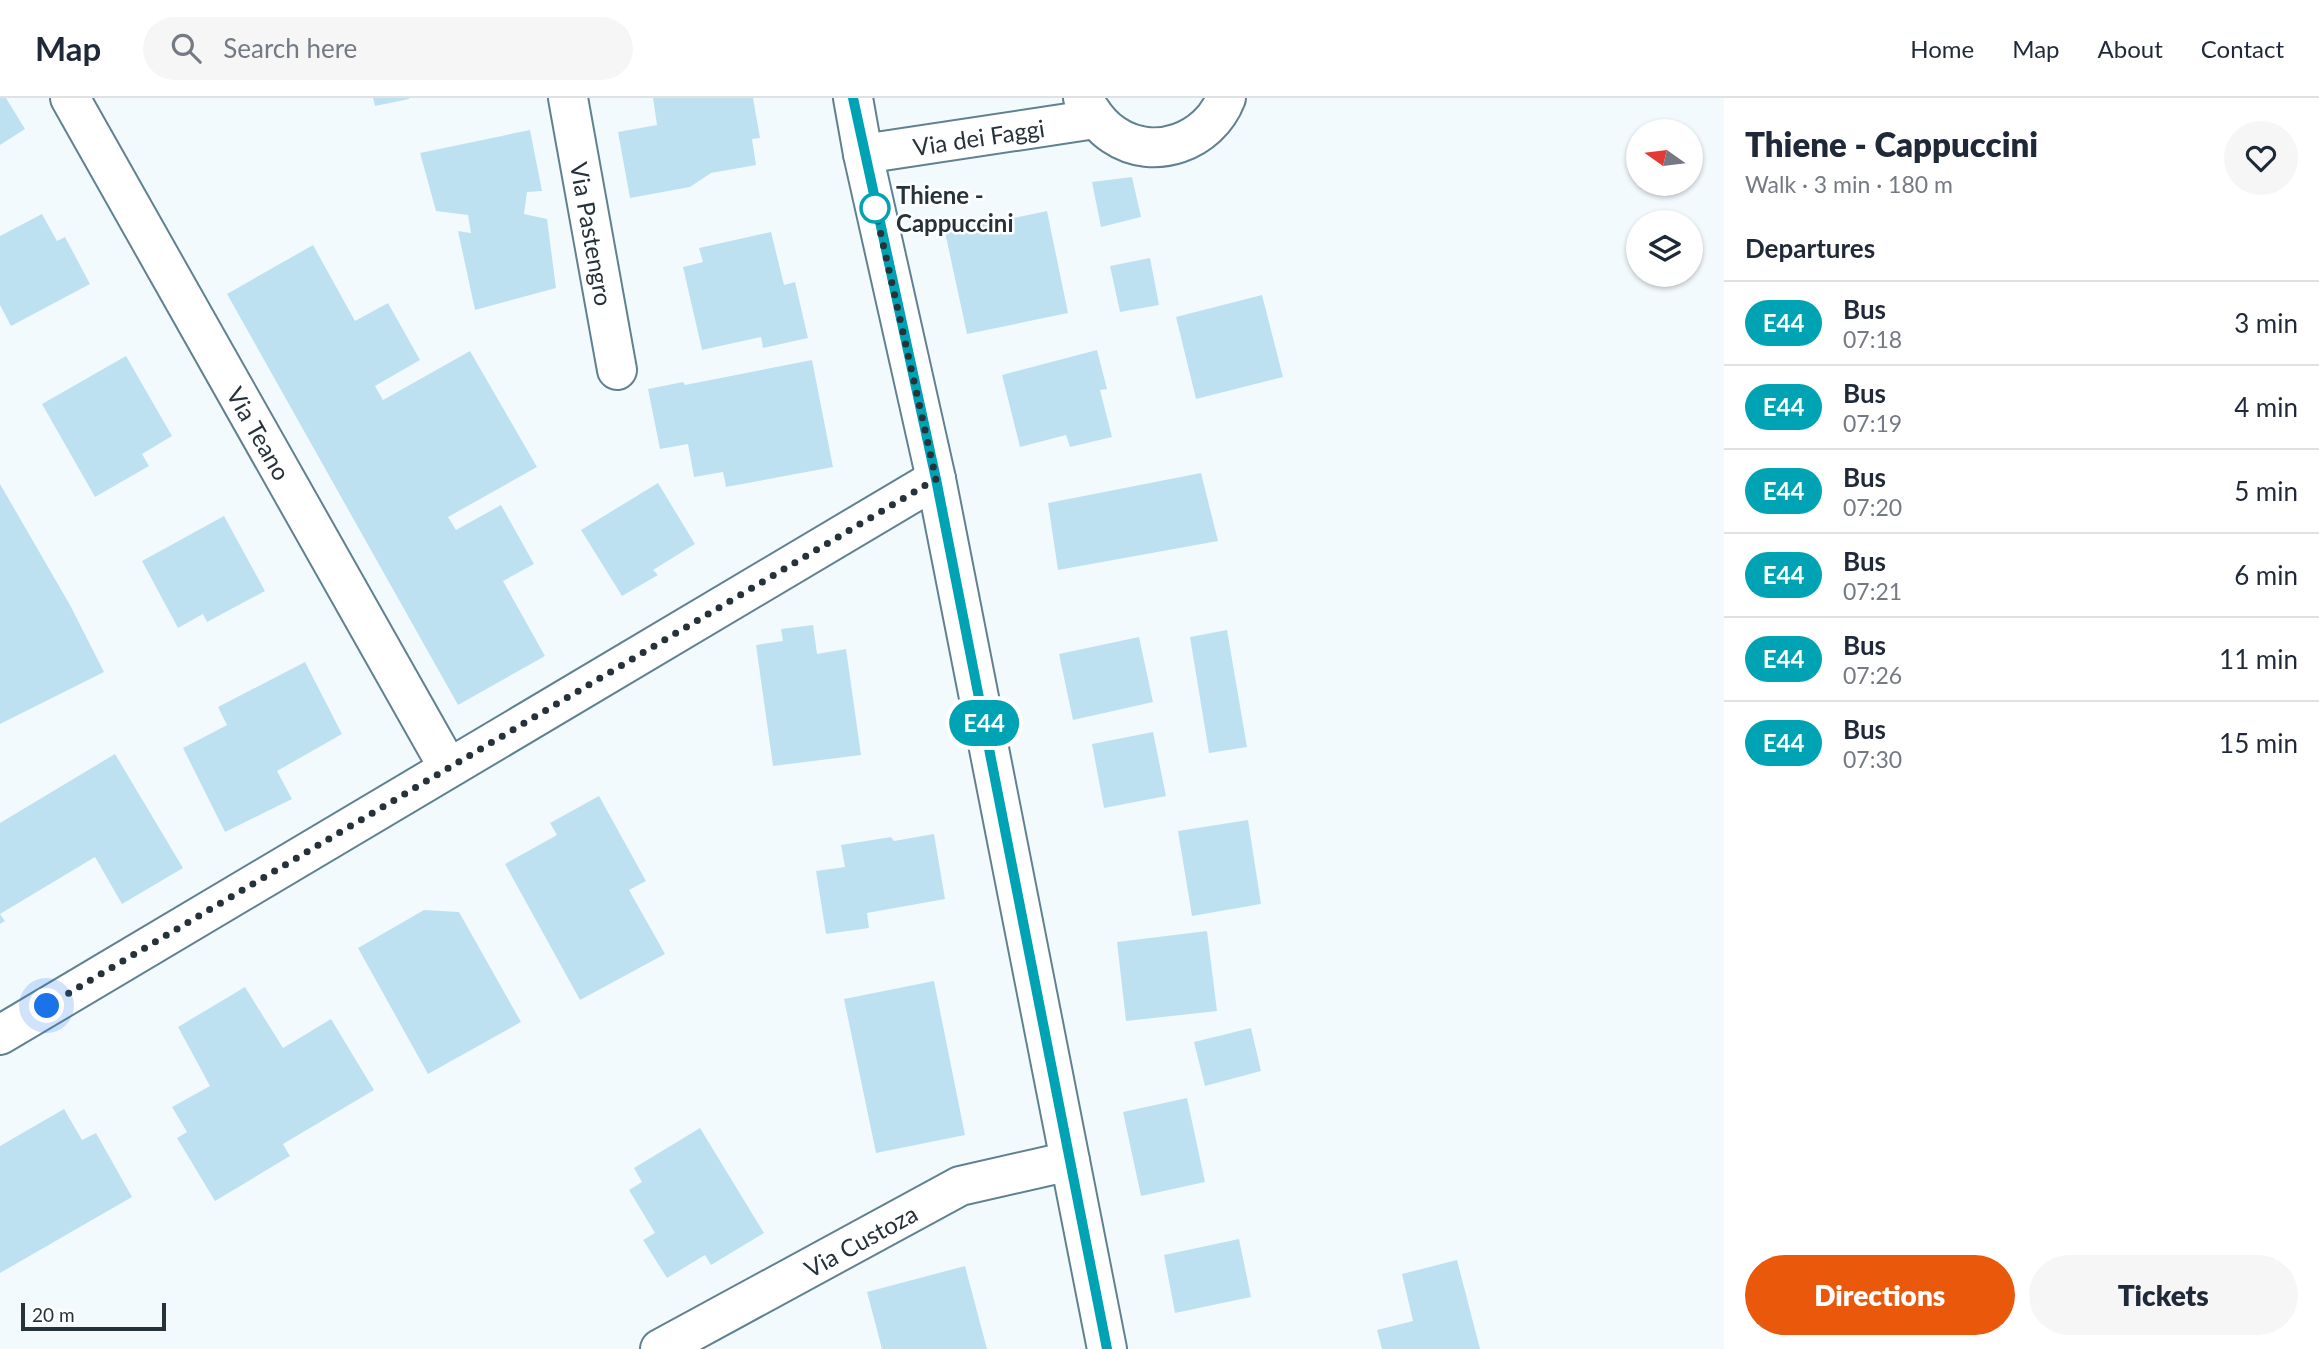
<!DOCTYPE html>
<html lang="en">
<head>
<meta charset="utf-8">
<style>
  body { margin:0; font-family:Lato,sans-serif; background:#f6f6f7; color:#1f2937; height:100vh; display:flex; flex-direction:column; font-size:26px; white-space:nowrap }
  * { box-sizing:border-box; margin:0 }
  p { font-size:23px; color:#747a83 }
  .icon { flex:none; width:38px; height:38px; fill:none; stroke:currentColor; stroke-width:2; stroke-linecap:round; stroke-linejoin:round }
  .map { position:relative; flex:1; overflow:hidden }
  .drawer { display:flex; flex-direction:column; background:#fff; width:595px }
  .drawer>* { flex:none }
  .badge { padding:0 14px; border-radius:23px; font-size:24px; line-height:46px }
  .needle { width:46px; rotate:284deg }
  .buttons { position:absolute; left:1626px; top:21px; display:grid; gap:14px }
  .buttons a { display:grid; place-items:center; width:77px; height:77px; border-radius:50%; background:#fff; box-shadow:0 2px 5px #0004; font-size:35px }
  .scale { position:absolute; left:21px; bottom:18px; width:145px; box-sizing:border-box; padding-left:7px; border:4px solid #253239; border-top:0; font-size:19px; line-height:24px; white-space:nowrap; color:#253239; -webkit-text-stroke:5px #fff; paint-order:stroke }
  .you { position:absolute; width:35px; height:35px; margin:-18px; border:5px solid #fff; border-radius:50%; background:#1a73e8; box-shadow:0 0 0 10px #1a73e833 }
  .map>.badge { position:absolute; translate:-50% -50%; box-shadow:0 0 0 4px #fff }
  h2 { padding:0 21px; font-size:26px; line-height:63px }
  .round { display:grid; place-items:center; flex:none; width:74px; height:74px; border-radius:37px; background:#f6f6f7 }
  .headline { display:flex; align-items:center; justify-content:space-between; height:119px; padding:0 21px }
  h1 { font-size:33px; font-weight:800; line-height:52px }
  .cta { display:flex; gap:14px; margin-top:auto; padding:14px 21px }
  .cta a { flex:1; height:80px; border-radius:42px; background:#ea580c; color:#fff; font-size:28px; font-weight:800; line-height:80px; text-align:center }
  .cta a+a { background:#f6f6f7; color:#1f2937 }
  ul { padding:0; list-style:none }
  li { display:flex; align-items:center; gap:21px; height:84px; padding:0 21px; border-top:2px solid #e0e1e3 }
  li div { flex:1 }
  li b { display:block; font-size:26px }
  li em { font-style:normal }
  li .badge { min-width:77px; font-weight:700; text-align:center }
  header { display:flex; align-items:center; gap:42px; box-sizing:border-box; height:98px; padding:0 35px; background:#fff; border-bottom:2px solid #e0e1e3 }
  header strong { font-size:33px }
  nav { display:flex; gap:38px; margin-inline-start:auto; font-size:24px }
  .search { width:490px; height:63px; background:#f6f6f7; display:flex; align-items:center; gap:18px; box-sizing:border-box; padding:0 24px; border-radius:38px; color:#747a83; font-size:26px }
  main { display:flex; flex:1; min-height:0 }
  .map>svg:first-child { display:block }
  .building { fill:#bee1f1 }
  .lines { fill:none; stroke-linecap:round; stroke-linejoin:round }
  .street-casing { stroke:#608190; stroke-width:42 }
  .secondary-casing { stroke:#608190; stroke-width:42 }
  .street { stroke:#fff; stroke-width:38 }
  .secondary { stroke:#fff; stroke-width:38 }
  .line-casing { stroke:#fff; stroke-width:16 }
  .line { stroke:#00a3b4; stroke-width:10 }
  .walk { stroke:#253239; stroke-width:7; stroke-dasharray:0 12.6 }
  .stop-dot { fill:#fff; stroke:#00a3b4; stroke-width:3.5 }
  .labels { text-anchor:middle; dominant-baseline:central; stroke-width:5; stroke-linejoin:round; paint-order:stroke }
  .street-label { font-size:24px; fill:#253239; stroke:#fff }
  .stop-label { font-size:24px; font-weight:bold; fill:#253239; stroke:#fff; text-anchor:start }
</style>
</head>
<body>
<header>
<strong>Map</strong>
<div class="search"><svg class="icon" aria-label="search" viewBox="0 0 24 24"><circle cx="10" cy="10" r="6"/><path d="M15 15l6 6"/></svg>Search here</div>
<nav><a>Home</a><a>Map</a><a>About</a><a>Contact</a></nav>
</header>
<main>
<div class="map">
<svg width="1724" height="1251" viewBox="0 0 1724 1251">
  <rect width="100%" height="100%" fill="#f3fafe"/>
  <path class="building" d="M0 0H6L25 31 0 47Z
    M373 0H409V1L375 8Z
    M653 0H753L760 40 752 41 756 67 711 75 690 89 630 100 618 34 657 27Z
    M530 32 542 93 527 94 524 116 547 121 556 190 475 212 458 133 471 135 468 117 436 113 420 55Z
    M1132 79 1141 119 1101 129 1092 84Z
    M1047 113 1068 215 967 236 945 134Z
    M42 116 57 143 65 139 90 186 11 228 0 207V138Z
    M771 134 784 187 795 184 808 240 763 250 761 239 702 252 683 169 703 164 699 150Z
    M313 147 355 223 388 205 420 262 375 288 383 302 470 253 537 369 448 419 456 432 501 407 534 466 503 483 545 558 458 607 227 196Z
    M1150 160 1159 207 1120 214 1110 168Z
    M1262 197 1283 279 1196 301 1176 219Z
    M1097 252 1107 291 1100 292 1112 339 1070 349 1066 337 1020 349 1002 277Z
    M126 258 172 338 142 356 149 368 95 399 42 306Z
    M812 262 833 369 726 389 723 374 694 379 688 346 660 351 648 291 683 284 685 287Z
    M1201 375 1218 443 1058 472 1048 405Z
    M658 385 695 446 653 472 658 477 622 498 581 432Z
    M0 386 70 507 104 574 0 626Z
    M224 418 265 493 207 524 203 516 178 530 142 463Z
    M813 527 817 556 846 551 861 657 773 668 756 547 783 543 781 531Z
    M1227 532 1247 649 1209 655 1190 539Z
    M1139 539 1153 604 1073 622 1059 556Z
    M305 564 342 636 277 673 292 701 225 734 183 650 227 627 218 609Z
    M1153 634 1166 698 1104 710 1092 646Z
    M115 656 183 770 122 806 95 759 0 816 5 823 0 826V725Z
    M599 698 646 783 629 792 665 856 580 902 505 766 557 737 550 725Z
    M1248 722 1261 806 1192 818 1178 733Z
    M934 736 945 801 867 815 869 830 826 836 816 773 845 769 841 747 891 739 894 743Z
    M424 812 459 814 521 924 428 976 358 850Z
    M1207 833 1217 913 1126 923 1117 844Z
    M934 883 965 1037 876 1055 844 901Z
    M245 889 283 950 331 921 374 992 283 1046 290 1058 215 1103 177 1040 187 1034 172 1009 210 988 178 929Z
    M1251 930 1261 973 1205 988 1194 944Z
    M1187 1000 1205 1084 1141 1098 1123 1014Z
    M64 1011 82 1042 96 1035 132 1099 0 1175V1048Z
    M700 1030 764 1135 711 1167 705 1157 667 1180 643 1142 655 1135 629 1092 642 1084 634 1070Z
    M1239 1141 1251 1199 1175 1215 1164 1157Z
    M1457 1162 1480 1251H1382L1377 1232 1413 1223 1402 1176Z
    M965 1168 987 1251H882L867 1194Z"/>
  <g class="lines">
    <g class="street-casing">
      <g id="street">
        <path id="s1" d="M70 0 448 669"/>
        <path id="s2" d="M568 0 617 272"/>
        <path d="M1083 0C1091 15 1100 28 1114 37 1154 64 1209 44 1226 0"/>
        <path id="s3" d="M863 56 1095 21"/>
        <path d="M0 937 936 381"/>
        <path id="s4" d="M660 1251 960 1088 1070 1063"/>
      </g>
    </g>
    <g class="secondary-casing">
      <path id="secondary" d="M853 0 863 56 936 381 1107 1251"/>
    </g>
    <use href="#street" class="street"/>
    <use href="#secondary" class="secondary"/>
  </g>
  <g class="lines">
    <g class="line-casing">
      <path id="line" d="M853 0 936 381 1107 1251"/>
    </g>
    <use href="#line" class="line"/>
    <path class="walk" d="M47 908 936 381 875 110"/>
  </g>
  <circle class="stop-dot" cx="875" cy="110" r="14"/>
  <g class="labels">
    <g class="street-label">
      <text stroke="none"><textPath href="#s3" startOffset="117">Via dei Faggi</textPath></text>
      <text stroke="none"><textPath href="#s2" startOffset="138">Via Pastengro</textPath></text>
      <text stroke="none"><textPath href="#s1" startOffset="385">Via Teano</textPath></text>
      <text stroke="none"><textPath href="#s4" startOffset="228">Via Custoza</textPath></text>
    </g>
    <g class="stop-label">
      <text x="896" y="96">Thiene -<tspan x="896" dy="28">Cappuccini</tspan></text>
    </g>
  </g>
</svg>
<div class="buttons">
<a><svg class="needle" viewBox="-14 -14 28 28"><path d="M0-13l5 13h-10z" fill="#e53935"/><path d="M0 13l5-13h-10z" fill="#747a83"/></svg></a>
<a><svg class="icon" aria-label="layers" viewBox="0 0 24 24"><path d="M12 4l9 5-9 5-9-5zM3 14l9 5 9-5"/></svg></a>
</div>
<div class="scale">20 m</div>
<div class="you" style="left:47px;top:908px"></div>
<b class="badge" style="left:984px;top:625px;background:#00a3b4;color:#fff">E44</b>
</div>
<section class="drawer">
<div class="headline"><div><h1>Thiene - Cappuccini</h1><p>Walk · 3 min · 180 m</p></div><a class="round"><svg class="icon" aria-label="heart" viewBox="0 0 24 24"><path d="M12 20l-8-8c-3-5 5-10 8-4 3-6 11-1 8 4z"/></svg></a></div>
<h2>Departures</h2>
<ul>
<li><span class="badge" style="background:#00a3b4;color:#fff">E44</span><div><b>Bus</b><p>07:18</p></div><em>3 min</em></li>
<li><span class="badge" style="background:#00a3b4;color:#fff">E44</span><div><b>Bus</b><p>07:19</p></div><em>4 min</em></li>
<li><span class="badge" style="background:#00a3b4;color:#fff">E44</span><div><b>Bus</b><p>07:20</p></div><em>5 min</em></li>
<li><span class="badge" style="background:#00a3b4;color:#fff">E44</span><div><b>Bus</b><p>07:21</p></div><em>6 min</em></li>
<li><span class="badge" style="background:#00a3b4;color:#fff">E44</span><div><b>Bus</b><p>07:26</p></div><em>11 min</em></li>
<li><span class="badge" style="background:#00a3b4;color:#fff">E44</span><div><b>Bus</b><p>07:30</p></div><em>15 min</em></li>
</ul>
<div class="cta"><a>Directions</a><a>Tickets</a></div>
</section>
</main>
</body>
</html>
